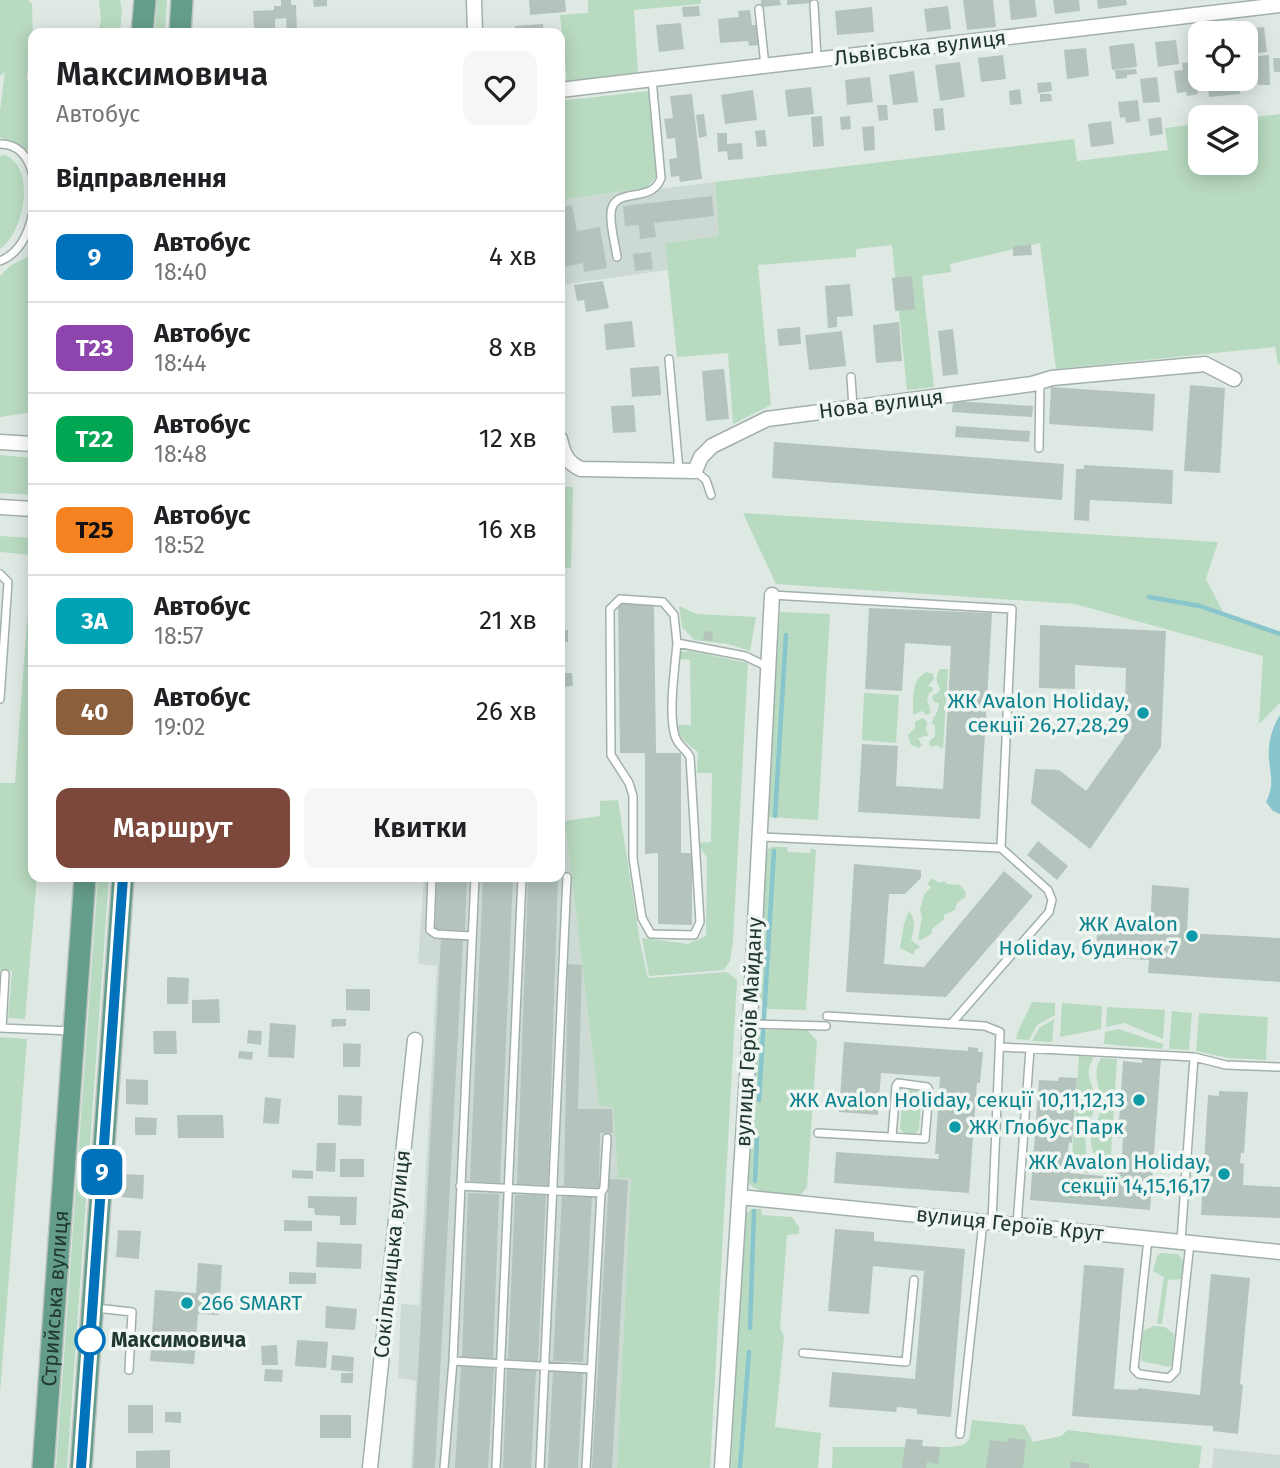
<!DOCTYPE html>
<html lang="uk">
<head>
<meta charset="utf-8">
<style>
  body { margin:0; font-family:"Fira Sans",sans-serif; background:#f6f6f6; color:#202124; height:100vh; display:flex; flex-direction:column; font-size:26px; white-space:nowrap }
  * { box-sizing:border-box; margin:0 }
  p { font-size:23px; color:#757577 }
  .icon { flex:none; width:38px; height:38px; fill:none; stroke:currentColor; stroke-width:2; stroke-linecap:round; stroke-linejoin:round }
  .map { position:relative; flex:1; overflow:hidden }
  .sheet { position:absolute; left:28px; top:28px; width:537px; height:854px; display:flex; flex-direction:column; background:#fff; border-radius:14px; box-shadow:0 4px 18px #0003 }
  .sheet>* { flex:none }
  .badge { padding:0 14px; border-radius:10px; font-size:24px; line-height:46px }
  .controls { position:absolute; left:1188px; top:21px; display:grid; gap:14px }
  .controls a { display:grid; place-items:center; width:70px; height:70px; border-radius:14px; background:#fff; box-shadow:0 4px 18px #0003; font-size:35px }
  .map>.badge { position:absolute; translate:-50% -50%; box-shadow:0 0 0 4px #fff }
  h2 { padding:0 28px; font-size:26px; line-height:63px }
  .round { display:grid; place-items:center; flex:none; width:74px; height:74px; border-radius:14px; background:#f6f6f6 }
  .overview { display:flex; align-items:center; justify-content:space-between; height:119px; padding:0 28px }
  h1 { font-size:33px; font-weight:600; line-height:52px }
  .action { display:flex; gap:14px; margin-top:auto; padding:14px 28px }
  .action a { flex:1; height:80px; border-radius:14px; background:#7c483c; color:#fff; font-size:28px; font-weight:600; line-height:80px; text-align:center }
  .action a+a { background:#f6f6f6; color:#202124 }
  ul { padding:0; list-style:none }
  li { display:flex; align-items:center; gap:21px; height:91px; padding:0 28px; border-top:2px solid #e0e0e0 }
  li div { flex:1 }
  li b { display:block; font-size:26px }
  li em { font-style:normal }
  li .badge { min-width:77px; font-weight:700; text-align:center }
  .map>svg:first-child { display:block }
  .built { fill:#cdd9d3 }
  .green { fill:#b8dac0 }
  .water { fill:#88c5cd }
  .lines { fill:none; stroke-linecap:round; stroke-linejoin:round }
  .stream { stroke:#88c5cd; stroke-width:4.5 }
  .building { fill:#b4c4bd }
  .service-casing { stroke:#a2b0ab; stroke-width:10 }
  .minor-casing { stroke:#a2b0ab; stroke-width:17 }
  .primary-casing { stroke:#bcc3c1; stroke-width:24 }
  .service { stroke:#fff; stroke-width:7 }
  .minor { stroke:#fff; stroke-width:14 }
  .primary { stroke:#659d8c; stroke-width:21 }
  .line-casing { stroke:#fff; stroke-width:16 }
  .line { stroke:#0072bc; stroke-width:10 }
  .culture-dot { fill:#0f9aa8; stroke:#eff6f2; stroke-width:2.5 }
  .stop-dot { fill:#fff; stroke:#0072bc; stroke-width:3.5 }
  .labels { text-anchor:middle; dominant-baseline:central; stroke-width:7; stroke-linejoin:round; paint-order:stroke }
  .street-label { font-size:21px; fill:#213831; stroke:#eff6f2 }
  .culture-label { font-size:21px; fill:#0d838f; stroke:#eff6f2; text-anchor:end }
  .stop-label { font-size:21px; font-weight:bold; fill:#213831; stroke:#eff6f2; text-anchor:start }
</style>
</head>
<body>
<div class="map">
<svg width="1280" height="1468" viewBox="0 0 1280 1468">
  <rect width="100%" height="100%" fill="#dfe9e4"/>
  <path class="built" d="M715 182 719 236 665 243 668 270 560 285V200L646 188H666Z
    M560 819 565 821 599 1106H613L618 1177 631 1178 617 1468H411L416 1381 398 1378 401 1304 419 1305 437 966 418 964 424 877H560Z
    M1214 1448 1280 1455V1468H1212Z"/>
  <path class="green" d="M0 0H28L32 4 33 39 26 81 33 76V153L0 137V111L5 72 0 76Z
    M99 0H120L122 10 120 33H98L101 20Z
    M157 0H167L165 33H155Z
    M588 0H701V4L634 10 638 73 567 82 560 15 588 13Z
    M649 91 657 176 646 188 560 200V101Z
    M1280 114V365L1278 364 1275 347 1056 369 1040 243 950 264 951 272 922 276 934 387 907 390 892 245 856 249V257L758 265 771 405 733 424 728 353 677 357 665 243 719 236 715 182 1074 139 1077 161 1168 150 1165 128 1200 124V163H1246V118Z
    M5 155C37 168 24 233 0 249V156Z
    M33 254V412L0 417V276L10 266Z
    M0 455 33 458V495L0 493Z
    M560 486 573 487 571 568H560Z
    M743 513 1218 542 1206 579 1223 612 1280 632V703L1259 724 1263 656 1075 604 776 584Z
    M0 536 33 538V877H37L25 1019 8 1018 12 971 0 970V783H15L32 555 0 552Z
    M679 606 697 614 756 617 750 651 728 644 694 640 682 627Z
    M780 612 830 614 818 820 766 817Z
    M690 651 748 663 733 941 730 961 724 970 649 976 642 938 688 944 706 936 707 858 698 843 711 842 712 773H697L698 752C689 745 678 738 678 725H691L690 660 678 659 681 652Z
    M940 669H948L943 749 937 745 931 747 929 742 935 736V725L932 724C933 715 939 713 939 703L934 702 932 696 939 692 940 689C936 682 935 676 940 669Z
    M926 672 933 674 934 679 928 686 933 688 932 692 929 693 927 699 931 713 927 715 922 711 913 715C914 698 910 681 926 672Z
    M864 693 899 695 896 743 862 740Z
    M923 718 927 722 926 730 929 735 918 738 922 745 919 748 911 745 908 735 915 728V722Z
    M618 800 640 942 648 978 727 972 737 980 710 1468H617L631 1178H618L613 1107 599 1106 565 821 600 816V801Z
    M771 847H787L788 852 810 853 811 848 816 850 806 1010 768 1009 756 995 763 854Z
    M98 877H109L67 1468H56Z
    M932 878 939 883 944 881 947 884 960 885 966 892 965 898C959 899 956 904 955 910L944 915V919L932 929 931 934 921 940 918 939 922 917 920 909 924 895 931 887 927 884Z
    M909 911C917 921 914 929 911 940L920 947 914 951V955L900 948 904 924Z
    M1032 1002 1055 1003V1015L1037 1025 1029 1040 1016 1039C1019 1025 1027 1015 1032 1002Z
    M1062 1003 1102 1006 1101 1029 1060 1037Z
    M1107 1007 1165 1010 1163 1039 1124 1023 1106 1027Z
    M1172 1011 1192 1013 1189 1050 1169 1049Z
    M1199 1013 1268 1017 1266 1060 1228 1058 1196 1051Z
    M1054 1019 1052 1042 1032 1041 1039 1028Z
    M1119 1029 1163 1044 1162 1049 1104 1044 1105 1032Z
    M768 1030H807L817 1041 807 1187 801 1195C785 1193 756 1197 747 1180L756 1040 760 1034Z
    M0 1037 27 1039 0 1394Z
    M1079 1056 1094 1057C1081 1078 1096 1083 1095 1103 1095 1115 1086 1123 1085 1134 1085 1147 1088 1160 1088 1173L1071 1171Z
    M1101 1058 1117 1059 1110 1172 1100 1171C1098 1162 1093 1153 1091 1144 1089 1131 1101 1119 1101 1106 1102 1087 1090 1076 1101 1058Z
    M909 1089 917 1091 921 1098 919 1130 913 1135 907 1136 900 1129 903 1096Z
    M751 1209H761L762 1215 792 1217 799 1227V1234L787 1235 780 1328 784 1336 775 1427 821 1433 818 1468H731L743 1218Z
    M1161 1253 1178 1254 1184 1262 1181 1279 1168 1280 1162 1324H1157L1164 1277 1153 1271 1157 1256Z
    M1153 1326 1165 1327 1174 1334 1173 1361 1170 1367 1141 1361 1143 1331Z
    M972 1420 1024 1425 1033 1442 1061 1436 1068 1430 1202 1446 1199 1468H832L833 1447H949L963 1445 969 1440Z"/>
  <path class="water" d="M1280 715V814L1273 811 1266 802C1277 780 1267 769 1269 747 1270 736 1274 724 1280 715Z"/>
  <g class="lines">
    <path class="stream" d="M1149 597 1200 606 1280 634
      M775 816 786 635
      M759 1100 774 851
      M755 1181 757 1137
      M750 1328 754 1211
      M740 1468 749 1352"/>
  </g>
  <path class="building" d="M281 0H291V5H296L297 33H287L286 18 275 19V33H258V28H254L253 11 274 10V6H281Z
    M313 0H327V6L314 7Z
    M529 0H565L566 12 530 15Z
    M761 0H780L781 5 761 7Z
    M787 0H811V3L787 5Z
    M963 0H993L996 27 967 30Z
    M1009 0H1035L1037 17 1011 20Z
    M1053 0H1079L1080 11 1055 14Z
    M1097 0H1126L1127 5 1098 9Z
    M699 6 700 16 683 17 682 7Z
    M948 6 951 29 927 32 924 9Z
    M872 7 874 32 837 35 835 11Z
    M750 10 752 25H756L758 45 749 46 748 41 720 43 718 19 739 17 738 11Z
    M681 23 684 49 659 52 656 25Z
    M543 24 544 33H515V26Z
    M1264 27 1267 52 1246 54V33H1239V30Z
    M1176 40 1179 64 1158 67 1155 42Z
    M1134 43 1137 67 1112 70 1109 46Z
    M1086 48 1089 76 1067 79 1064 50Z
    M1003 55 1006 79 981 82 978 58Z
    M1269 55 1270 85H1258L1257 69 1247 70 1246 57Z
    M1273 58H1280V72H1274Z
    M960 62 965 97 940 101 935 65Z
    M1193 62 1198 94 1187 96 1186 92 1177 93 1174 71 1183 70 1182 63Z
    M1136 69 1137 74 1127 75V78L1116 79 1115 70Z
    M914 71 918 102 893 105 889 75Z
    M870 77 873 102 847 105 845 80Z
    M1157 77 1160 102 1143 103 1140 79Z
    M1207 79H1239L1240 94 1209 97Z
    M1051 82 1052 91 1038 93 1037 83Z
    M811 87 814 114 788 117 785 90Z
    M1020 89 1022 104 1010 105 1009 91Z
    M753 90 757 120 725 124 721 95Z
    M692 94 702 179 680 182 679 176 671 177 669 159 677 158 675 138 667 139 664 119 673 118 670 96Z
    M1040 94H1051L1052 101 1040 102Z
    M1138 100 1140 121 1126 123 1125 117 1120 118 1118 102Z
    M877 105H887L888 120 879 121Z
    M943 108 945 130 935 131 933 109Z
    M704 114 707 136 699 138 696 115Z
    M822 116 824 146 813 147 811 117Z
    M850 116 851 129 841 130 840 117Z
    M1161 117 1163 134 1150 136 1148 119Z
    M1111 121 1114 144 1091 147 1088 124Z
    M874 126 875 150 864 151 862 127Z
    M765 130 767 146 757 147 755 131Z
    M717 133H727V144L742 143 743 159 728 160 727 151 718 152Z
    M712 196 714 216 654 223 656 237 640 239 639 225 625 226 623 206Z
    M572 205 577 231 600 227 607 268 584 272 583 263 564 267 560 243V208Z
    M1031 245 1032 255 1013 256V246Z
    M651 252 653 269 635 271 633 254Z
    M912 276 915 309 895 311 892 278Z
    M603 281 609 308 586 312 584 300 577 301 574 285Z
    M850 284 853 316 837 317V327L828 328 825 286Z
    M632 321 635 347 606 350 604 324Z
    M899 322 902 361 876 363 873 325Z
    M800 327 801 344 779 346 777 329Z
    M953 329 958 374 943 376 938 331Z
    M842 331 846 366 809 370 805 335Z
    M659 366 661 395 632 397 630 368Z
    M724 369 729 419 706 421 702 371Z
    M1190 385 1225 388 1220 473 1184 471Z
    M1051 387 1155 394 1153 431 1049 424Z
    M953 401 1033 406 1032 417 952 412Z
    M634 405 636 432 613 433 611 406Z
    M956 426 1030 431 1029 442 955 437Z
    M774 442 1064 464 1062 500 772 478Z
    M1084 465 1173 470 1172 504 1090 500 1089 521 1074 520 1076 469H1084Z
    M618 604H654L656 753H681V853H692V925L658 924V853L645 854V753H620Z
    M869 608 992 613 980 819 858 812 862 744 898 746 896 786 943 789 949 685 951 646 905 643 902 691 865 689Z
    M1040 625 1166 631 1161 747 1090 849 1031 803 1035 769 1059 770 1086 791 1124 738 1126 668 1075 665V689L1039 688Z
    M560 630H568V642H560Z
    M705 631 713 632 712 641 703 640Z
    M560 673H572L573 686 560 687Z
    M1038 841 1068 866 1057 880 1027 855Z
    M854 864 921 870V878L905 894H889L884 964 924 967 1004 871 1033 896 946 997 846 992Z
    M437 877H467L465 931 435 929Z
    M483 877H513L500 1183 470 1181Z
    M528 877H558L548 1185 517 1184Z
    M1152 885 1189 888 1187 933 1280 938V982L1148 973 1149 960 1096 957 1097 932 1150 934Z
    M441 938 463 940 435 1468H413Z
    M568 964 582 965 578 1109H612L613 1133H600L599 1188 564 1186Z
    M167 977 189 978 188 1004H167Z
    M346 989H370V1011L346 1010Z
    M219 999 220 1023H192V1000Z
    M332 1019H346V1026L331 1027Z
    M270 1023 296 1025 294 1058 268 1057Z
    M248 1030 262 1031 261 1045 247 1043Z
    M153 1031H176L177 1054H154Z
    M844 1042 968 1051V1047L978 1048V1052H983L980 1083H977L969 1193 834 1183 836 1152 938 1159 939 1154H935L940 1077 881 1073 878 1115 839 1112Z
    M343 1043 361 1044 360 1067H343Z
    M239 1051 253 1052 252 1060 238 1058Z
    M1143 1057 1161 1058 1150 1210 1030 1200 1039 1080 1058 1081 1059 1077 1077 1078 1072 1143 1069 1142 1068 1151H1070L1069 1173 1115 1177 1117 1156 1122 1157 1123 1138H1118L1123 1061 1142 1063Z
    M126 1079 148 1080V1105L126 1104Z
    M1219 1091 1248 1092 1244 1153H1241L1240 1163 1244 1164 1243 1185 1280 1187V1218L1201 1215 1208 1095 1219 1096Z
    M338 1095 362 1096 361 1126 338 1125Z
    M265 1097 281 1099 279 1124 263 1123Z
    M177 1115H223L224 1138H178Z
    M135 1117 157 1118 156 1135H135Z
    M317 1143H336L335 1172 316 1171Z
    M340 1159H364V1177H340Z
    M292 1170 313 1171V1179L292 1178Z
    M123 1174 144 1175 143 1199 122 1197Z
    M609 1179 628 1180 612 1468H592Z
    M468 1193 499 1194 493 1359 462 1358Z
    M515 1195H546L538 1361 508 1359Z
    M308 1196 357 1197 356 1225H340V1216L315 1215 314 1208H308Z
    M562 1196H592L583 1362 553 1361Z
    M284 1220 312 1221V1231H284Z
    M835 1229 874 1232V1241L965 1249 951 1417 917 1414V1409L897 1407 896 1412 829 1407 832 1372 915 1379 924 1271 873 1266 869 1314 828 1311Z
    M118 1230 141 1231 139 1259 116 1257Z
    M317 1242 362 1244 361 1269 316 1267Z
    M198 1263 222 1265 219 1315 198 1314 194 1364 150 1361 155 1290 196 1293Z
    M1084 1265 1124 1268 1114 1389 1138 1390V1388L1200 1395 1211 1274 1250 1278 1240 1384 1243 1385 1238 1434 1213 1431V1426L1072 1416Z
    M289 1272 316 1273V1284H289Z
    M326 1306 357 1309 355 1330 325 1328Z
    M297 1340 328 1342 326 1368 295 1366Z
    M277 1345 278 1365H262L261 1346Z
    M332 1355 354 1357 353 1372 331 1370Z
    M461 1366 494 1368 488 1468H455Z
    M507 1368 536 1370 531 1468H503Z
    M265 1369 283 1370 282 1382 264 1381Z
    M553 1371 583 1373 578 1468H548Z
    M341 1373H353V1383H341Z
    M128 1405H153V1433H128Z
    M165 1412H181V1423L165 1422Z
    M320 1415H351V1438H320Z
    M1009 1438 1026 1440 1023 1468H986L990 1440 1007 1442Z
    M906 1439 923 1440 922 1446 940 1447 938 1464 927 1462 926 1468H902Z
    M170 1450V1468H136V1451Z
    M1071 1461 1089 1464V1468H1070Z"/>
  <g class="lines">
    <g class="service-casing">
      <path id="service" d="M814 4 817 59
        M759 9 765 66
        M0 144C20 144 29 158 33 176
        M617 257C615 243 610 227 611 213 613 185 652 205 661 178L652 79
        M0 261C21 253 29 232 33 212
        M669 359 679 471
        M851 377 853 408
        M1039 448 1040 382
        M695 471 706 480 711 495
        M0 574 8 582 0 699
        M677 643C675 668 668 713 675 736 678 746 686 749 690 757L700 922 694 935 651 934 642 918 633 858V796L629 783 611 755 610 609 620 599 663 602 674 615 677 643 745 656 768 667
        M760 837 1001 848 1012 609 772 595
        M432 877 430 930 436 934 472 936
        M827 1016 985 1026 1000 1032 992 1222
        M750 1024 826 1026
        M951 1024 1049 912 1052 900 1048 890 1001 848
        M0 1028 73 1031
        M2 1028 5 974
        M1000 1047 1194 1057 1226 1065 1280 1067
        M818 1133 925 1139 929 1090 927 1087 898 1083 896 1086 892 1137
        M460 1186 601 1193
        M1017 1225 1030 1049
        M1148 1239 1134 1369 1139 1374 1169 1378 1176 1371 1190 1243
        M1181 1241 1194 1057
        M96 1308 132 1312 129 1370
        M803 1353 906 1362 914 1280
        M453 1361 591 1369
        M960 1434 983 1222
        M444 1468 453 1361 475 877
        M496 1468 522 877
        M540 1468 567 877
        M586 1468 601 1193 604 1188 607 1138"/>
    </g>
    <g class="minor-casing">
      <path id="minor" d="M474 0 475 33
        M560 90 1280 5
        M560 439C563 453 567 463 581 469L695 471 701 457 712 446 767 419 1032 384 1052 378 1205 364 1234 379
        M0 442 33 444
        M0 507 33 509
        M740 1197 1280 1252
        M370 1468 415 1040
        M722 1468 748 1061 772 595"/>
    </g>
    <g class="primary-casing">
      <g id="primary">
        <path d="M142 33 145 0"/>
        <path d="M180 33 182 0"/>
        <path id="s1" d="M43 1468 85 877"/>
        <path d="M81 1468 123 877"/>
      </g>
    </g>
    <use href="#service" class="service"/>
    <use href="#minor" class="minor"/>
    <use href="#primary" class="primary"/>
  </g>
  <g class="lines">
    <g class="line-casing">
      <path id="line" d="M81 1468 123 877"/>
    </g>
    <use href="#line" class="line"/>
  </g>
  <g class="culture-dot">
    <circle cx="1143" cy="713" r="7"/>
    <circle cx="1192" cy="936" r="7"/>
    <circle cx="1139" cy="1100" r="7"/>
    <circle cx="955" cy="1127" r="7"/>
    <circle cx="1224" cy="1174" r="7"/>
    <circle cx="187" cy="1303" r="7"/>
  </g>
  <circle class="stop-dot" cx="90" cy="1340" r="14"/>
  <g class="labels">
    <g class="street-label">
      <text transform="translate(920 48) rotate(-7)">Львівська вулиця</text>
      <text transform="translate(881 404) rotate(-7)">Нова вулиця</text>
      <text transform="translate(749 1032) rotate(-87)">вулиця Героїв Майдану</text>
      <text transform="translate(1010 1224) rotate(6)">вулиця Героїв Крут</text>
      <text transform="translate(392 1254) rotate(-84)">Сокільницька вулиця</text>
      <text stroke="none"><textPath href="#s1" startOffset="170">Стрийська вулиця</textPath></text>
    </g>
    <g class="culture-label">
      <text x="1129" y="701">ЖК Avalon Holiday,<tspan x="1129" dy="24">секції 26,27,28,29</tspan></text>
      <text x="1178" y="924">ЖК Avalon<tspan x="1178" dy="24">Holiday, будинок 7</tspan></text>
      <text x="1125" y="1100">ЖК Avalon Holiday, секції 10,11,12,13</text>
      <text x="969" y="1127" text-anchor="start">ЖК Глобус Парк</text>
      <text x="1210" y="1162">ЖК Avalon Holiday,<tspan x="1210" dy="24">секції 14,15,16,17</tspan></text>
      <text x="201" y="1303" text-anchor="start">266 SMART</text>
    </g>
    <g class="stop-label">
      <text x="111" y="1340">Максимовича</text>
    </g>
  </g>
</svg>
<div class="controls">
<a><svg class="icon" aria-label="locate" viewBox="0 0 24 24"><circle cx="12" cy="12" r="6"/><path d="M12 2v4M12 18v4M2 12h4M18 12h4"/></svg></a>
<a><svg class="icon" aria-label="layers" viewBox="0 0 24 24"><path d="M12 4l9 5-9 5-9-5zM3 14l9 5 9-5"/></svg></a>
</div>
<b class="badge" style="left:102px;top:1172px;background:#0072bc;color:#fff">9</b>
<section class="sheet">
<div class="overview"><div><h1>Максимовича</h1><p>Автобус</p></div><a class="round"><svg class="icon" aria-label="heart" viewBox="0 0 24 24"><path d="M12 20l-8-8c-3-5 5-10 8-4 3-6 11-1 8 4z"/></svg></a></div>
<h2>Відправлення</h2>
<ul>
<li><span class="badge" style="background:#0072bc;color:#fff">9</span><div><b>Автобус</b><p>18:40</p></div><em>4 хв</em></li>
<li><span class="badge" style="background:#8e44ad;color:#fff">Т23</span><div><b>Автобус</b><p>18:44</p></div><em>8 хв</em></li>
<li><span class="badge" style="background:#00a651;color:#fff">Т22</span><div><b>Автобус</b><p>18:48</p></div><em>12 хв</em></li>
<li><span class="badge" style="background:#f58220;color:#111">Т25</span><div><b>Автобус</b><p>18:52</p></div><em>16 хв</em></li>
<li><span class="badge" style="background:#00a3b4;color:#fff">3А</span><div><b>Автобус</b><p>18:57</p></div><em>21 хв</em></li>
<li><span class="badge" style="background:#8b5e3c;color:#fff">40</span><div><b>Автобус</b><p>19:02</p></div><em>26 хв</em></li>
</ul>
<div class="action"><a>Маршрут</a><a>Квитки</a></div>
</section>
</div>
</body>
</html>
